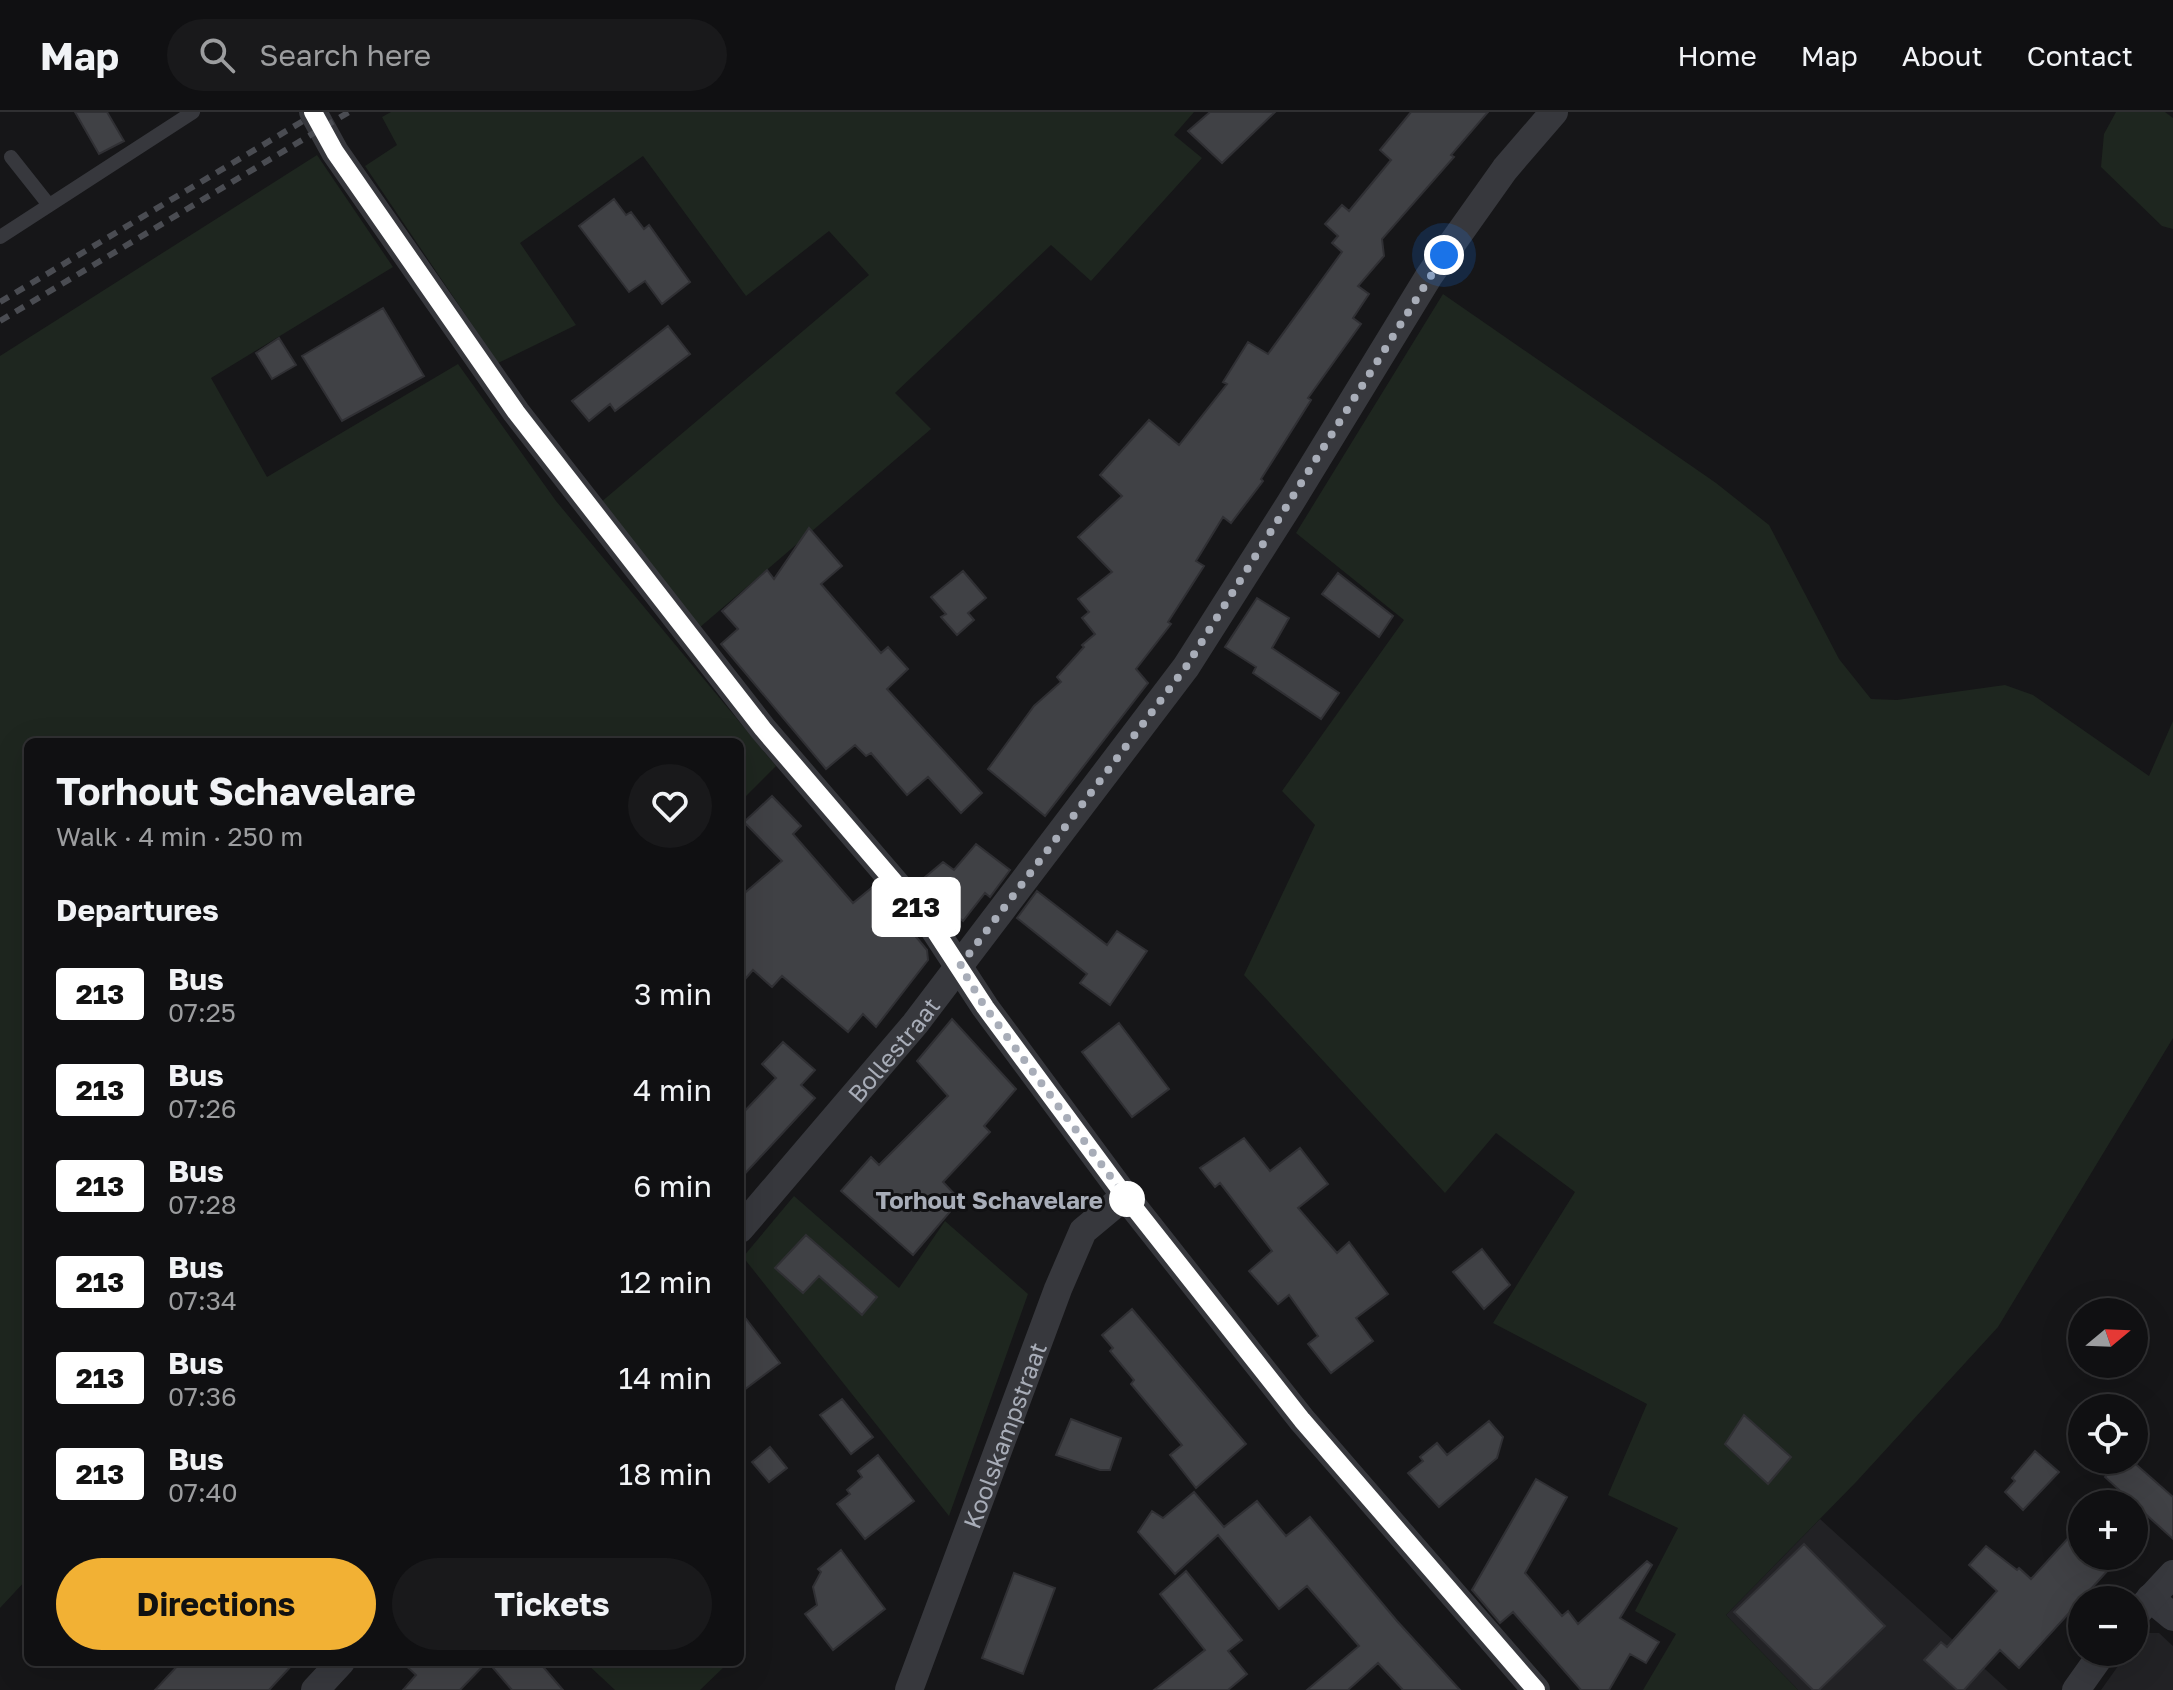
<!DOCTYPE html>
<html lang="en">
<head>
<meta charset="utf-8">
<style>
  body { margin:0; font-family:"Golos Text",sans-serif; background:#19191b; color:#f1f3f6; height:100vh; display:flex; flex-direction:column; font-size:30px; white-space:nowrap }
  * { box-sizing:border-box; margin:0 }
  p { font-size:26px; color:#9c9d9f }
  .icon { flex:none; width:44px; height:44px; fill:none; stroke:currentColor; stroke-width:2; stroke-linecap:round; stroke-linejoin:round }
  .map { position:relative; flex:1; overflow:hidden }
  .panel { position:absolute; left:24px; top:626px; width:720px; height:928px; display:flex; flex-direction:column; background:#101012; border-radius:12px; box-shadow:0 8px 32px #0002,0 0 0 2px #303032 }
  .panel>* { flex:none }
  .badge { padding:0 16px; border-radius:6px; font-size:28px; line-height:52px }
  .needle { width:52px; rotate:71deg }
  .fabs { position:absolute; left:2068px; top:1186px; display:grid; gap:16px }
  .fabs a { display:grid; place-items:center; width:80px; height:80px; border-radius:50%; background:#101012; box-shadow:0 8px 32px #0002,0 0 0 2px #303032; font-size:40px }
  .you { position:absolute; width:40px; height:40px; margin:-20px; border:6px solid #fff; border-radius:50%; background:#1a73e8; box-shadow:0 0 0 12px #1a73e833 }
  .map>.badge { position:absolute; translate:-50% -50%; box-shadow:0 0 0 4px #fff }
  h2 { padding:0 32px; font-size:30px; line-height:72px }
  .round { display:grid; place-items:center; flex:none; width:84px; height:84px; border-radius:42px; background:#19191b }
  .overview { display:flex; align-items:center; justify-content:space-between; height:136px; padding:0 32px }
  h1 { font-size:38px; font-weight:700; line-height:60px }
  .action { display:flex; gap:16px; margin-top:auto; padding:16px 32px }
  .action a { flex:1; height:92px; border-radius:48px; background:#f2b134; color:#111; font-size:32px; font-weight:700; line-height:92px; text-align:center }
  .action a+a { background:#19191b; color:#f1f3f6 }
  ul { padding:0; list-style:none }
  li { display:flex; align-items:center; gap:24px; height:96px; padding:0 32px }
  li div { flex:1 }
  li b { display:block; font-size:30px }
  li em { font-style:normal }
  li .badge { min-width:88px; font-weight:700; text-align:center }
  header { display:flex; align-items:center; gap:48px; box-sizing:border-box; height:112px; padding:0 40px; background:#101012; border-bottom:2px solid #303032 }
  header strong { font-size:38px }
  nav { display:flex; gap:44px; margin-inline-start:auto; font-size:28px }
  .search { width:560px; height:72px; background:#19191b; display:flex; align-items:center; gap:20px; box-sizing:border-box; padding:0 28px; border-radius:44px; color:#9c9d9f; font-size:30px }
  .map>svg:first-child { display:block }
  .built { fill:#222225 }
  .green { fill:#1e261f }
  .building { fill:#404145; stroke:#303034; stroke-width:2 }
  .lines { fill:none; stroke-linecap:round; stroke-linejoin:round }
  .service { stroke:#37383d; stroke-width:14 }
  .minor { stroke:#37383d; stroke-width:28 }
  .rail { stroke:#4a4c52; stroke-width:6; stroke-dasharray:10 8; stroke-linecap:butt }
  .line-casing { stroke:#fff; stroke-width:18 }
  .line { stroke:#fff; stroke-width:12 }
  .walk { stroke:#a8adb8; stroke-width:8; stroke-dasharray:0 14.4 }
  .stop-dot { fill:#fff; stroke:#fff; stroke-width:4 }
  .labels { text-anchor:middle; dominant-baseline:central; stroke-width:6; stroke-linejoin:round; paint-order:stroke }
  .street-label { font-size:24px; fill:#a8adb8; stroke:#111113 }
  .stop-label { font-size:24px; font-weight:bold; fill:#a8adb8; stroke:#111113; text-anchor:end }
</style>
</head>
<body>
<header>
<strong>Map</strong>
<div class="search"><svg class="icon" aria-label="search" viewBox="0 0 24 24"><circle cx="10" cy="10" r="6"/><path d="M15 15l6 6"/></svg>Search here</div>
<nav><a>Home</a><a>Map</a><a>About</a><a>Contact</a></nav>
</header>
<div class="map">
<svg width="2173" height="1578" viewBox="0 0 2173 1578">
  <rect width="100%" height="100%" fill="#161618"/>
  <path class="built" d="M1820 1407 2008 1578H1798L1726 1503Z
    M2147 1521H2159L2173 1534V1578H2101L2128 1540H2134V1532L2138 1526Z"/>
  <path class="green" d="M391 0H1194L1174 23 1202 46 1091 169 1051 133 895 281 931 317 699 516 600 391 869 163 829 119 746 184 643 44 520 131 576 213 498 251 365 54 397 33 382 5Z
    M2116 0H2165L2173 6V117L2162 114 2101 55 2104 22Z
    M317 43 393 155 211 266 267 365 458 252 556 389 776 654 740 690V630H28V1466L0 1496V244Z
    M1443 182 1716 371 1769 413 1839 547 1871 587 1897 588 2005 573 2033 583 2149 664 2173 609V926L1998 1215 1857 1369 1726 1503 1798 1578H1643L1676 1522 1635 1499 1678 1416 1608 1383 1647 1292 1493 1211 1575 1080 1496 1021 1445 1081 1244 863 1315 713 1282 679 1404 508 1296 421Z
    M794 1084 899 1176 945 1109 1028 1182 949 1404 743 1145Z
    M585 1550H724L726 1553 700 1578H615Z"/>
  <path class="building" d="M75 0H107L124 29 99 42Z
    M1210 0H1275L1222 51 1188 19Z
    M1411 0H1488L1451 43 1454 45 1382 127 1384 144 1358 174 1369 182 1353 206 1361 212 1308 286 1311 288 1261 367 1263 369 1231 411 1223 405 1196 449 1204 454 1168 510 1171 512 1136 557 1148 571 1045 704 988 657 1034 594 1061 570 1057 565 1084 535 1082 533 1095 522 1082 506 1089 500 1078 487 1112 460 1078 425 1122 384 1100 363 1149 308 1179 333 1227 272 1223 270 1248 230 1268 242 1342 140 1332 131 1338 124 1325 112 1342 93 1349 99 1391 48 1380 38Z
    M614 87 626 103 631 100 644 117 649 113 690 170 662 192 645 169 629 180 579 114Z
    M383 196 424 264 342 309 302 244Z
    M668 214 690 242 615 299 610 292 589 309 572 289Z
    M279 226 296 253 272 267 256 241Z
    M809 416 842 454 821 472 881 541 888 535 908 557 887 577 982 681 961 701 928 665 907 683 871 641 866 644 855 633 826 657 721 532 738 517 722 499 767 458 774 467Z
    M963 459 986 486 968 501 974 508 957 523 941 505 946 502 931 485Z
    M1338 461 1393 504 1379 525 1322 482Z
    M1257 486 1289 506 1272 536 1339 581 1321 607 1253 561 1256 555 1225 535Z
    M772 684 801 714 793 722 853 791 874 774 927 838 928 848 876 915 863 902 848 920 782 864 772 875 753 858 740 873V785L782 749 744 710Z
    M976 732 1010 758 990 785 985 781 963 809 918 771 943 750 954 758Z
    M1037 779 1107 833 1117 819 1147 839 1110 893 1080 871 1087 862 1017 806Z
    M952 907 1016 977 984 1014 990 1020 943 1070 960 1088 913 1143 841 1079 871 1045 879 1053 948 984 917 949Z
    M1119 911 1169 977 1132 1005 1082 940Z
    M783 930 815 958 801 973 815 986 740 1067V1004L776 966 762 952Z
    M1244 1026 1270 1059 1300 1036 1328 1072 1298 1096 1337 1141 1349 1130 1388 1182 1356 1206 1373 1229 1331 1261 1308 1232 1318 1224 1289 1183 1278 1192 1249 1159 1272 1139 1220 1071 1215 1075 1200 1056Z
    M806 1123 877 1185 862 1203 819 1164 803 1181 775 1156Z
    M1482 1137 1510 1173 1484 1197 1453 1160Z
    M1132 1197 1246 1332 1196 1376 1170 1343 1182 1333 1131 1272 1134 1268 1110 1239 1113 1236 1102 1223Z
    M740 1199 780 1251 740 1281Z
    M842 1287 873 1325 851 1342 820 1303Z
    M1744 1303 1791 1345 1768 1372 1725 1332Z
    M1071 1307 1121 1326 1110 1358H1100L1056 1343Z
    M1489 1309 1503 1325 1497 1346 1439 1395 1408 1361 1423 1349 1420 1345 1437 1331 1447 1343Z
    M770 1335 787 1356 769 1370 752 1350Z
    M2035 1339 2059 1360 2023 1398 2005 1380 2015 1369 2012 1366Z
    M878 1343 914 1389 865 1427 837 1392 850 1382 847 1378 862 1365 858 1359Z
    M2120 1348H2131L2173 1385V1427L2105 1365Z
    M1536 1367 1567 1385 1525 1461 1562 1504 1568 1499 1578 1512 1647 1449 1652 1453 1620 1506 1659 1530 1646 1551 1630 1542 1609 1578H1581L1513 1500 1500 1511 1472 1478Z
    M1194 1380 1224 1415 1257 1389 1286 1424 1310 1405 1397 1509 1460 1578H1403L1378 1551 1348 1578H1307L1359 1534 1307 1474 1279 1497 1218 1423 1175 1462 1138 1420 1152 1399 1163 1406Z
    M2071 1423 2082 1434V1444H2094L2109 1457 2019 1556 2000 1538 1964 1578H1957L1924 1548 1941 1530 1947 1535 1997 1479 1969 1453 1986 1434 2017 1458 2019 1456 2031 1467Z
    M1804 1432 1885 1514 1819 1578H1813L1734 1500Z
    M841 1438 885 1497 833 1538 805 1502 817 1493 813 1475 821 1460 818 1457Z
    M1186 1459 1242 1528 1228 1539 1247 1562 1228 1578H1154L1205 1538 1160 1482Z
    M1014 1461 1055 1476 1023 1562 982 1546Z
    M181 1550H295L269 1578H155Z
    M402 1550H487L460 1578H403L416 1563Z
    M488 1550H539L563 1578H512Z"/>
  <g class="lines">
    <path class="service" d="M11 45 49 93
      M0 125 193 0"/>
    <g class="minor">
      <path d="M313 0 335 40 516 300 763 617 932 814 985 895 1125 1084 1302 1308 1536 1578"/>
      <path id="s1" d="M740 1117 915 912 1186 555 1289 393 1429 164 1505 57 1554 0"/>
      <path d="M2150 1486 2173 1505"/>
      <path d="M2134 1504 2173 1462"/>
      <path d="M315 1578 341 1550"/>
      <path id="s2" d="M909 1578 1058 1177 1083 1119 1125 1084"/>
      <path d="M2076 1578 2103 1540"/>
    </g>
    <path class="rail" d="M0 190 318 0
      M0 209 349 0"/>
  </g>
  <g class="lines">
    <g class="line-casing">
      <path id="line" d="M313 0 335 40 516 300 763 617 932 814 985 895 1125 1084 1302 1308 1536 1578"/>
    </g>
    <use href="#line" class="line"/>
    <path class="walk" d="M1127 1087 985 895 960 854 1186 555 1444 143"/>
  </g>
  <circle class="stop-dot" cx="1127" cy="1087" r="16"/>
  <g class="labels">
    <g class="street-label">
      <text stroke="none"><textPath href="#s1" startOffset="236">Bollestraat</textPath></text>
      <text stroke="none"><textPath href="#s2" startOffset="272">Koolskampstraat</textPath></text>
    </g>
    <g class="stop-label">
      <text x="1103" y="1087">Torhout Schavelare</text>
    </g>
  </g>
</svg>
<div class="fabs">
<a><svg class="needle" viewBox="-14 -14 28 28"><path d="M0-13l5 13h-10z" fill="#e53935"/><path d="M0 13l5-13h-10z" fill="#9c9d9f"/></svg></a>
<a><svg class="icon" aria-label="locate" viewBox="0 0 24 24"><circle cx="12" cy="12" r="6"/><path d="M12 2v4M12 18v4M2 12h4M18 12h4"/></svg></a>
<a>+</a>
<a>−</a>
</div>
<div class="you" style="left:1444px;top:143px"></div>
<b class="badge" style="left:916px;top:795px;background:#fff;color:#111">213</b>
<section class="panel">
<div class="overview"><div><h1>Torhout Schavelare</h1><p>Walk · 4 min · 250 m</p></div><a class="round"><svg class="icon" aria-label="heart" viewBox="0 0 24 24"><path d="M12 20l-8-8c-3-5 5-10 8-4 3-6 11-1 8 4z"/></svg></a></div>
<h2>Departures</h2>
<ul>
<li><span class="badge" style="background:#fff;color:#111">213</span><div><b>Bus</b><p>07:25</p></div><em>3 min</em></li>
<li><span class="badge" style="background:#fff;color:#111">213</span><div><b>Bus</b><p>07:26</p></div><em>4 min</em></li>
<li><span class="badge" style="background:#fff;color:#111">213</span><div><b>Bus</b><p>07:28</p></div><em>6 min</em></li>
<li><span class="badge" style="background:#fff;color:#111">213</span><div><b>Bus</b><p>07:34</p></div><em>12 min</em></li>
<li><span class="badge" style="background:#fff;color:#111">213</span><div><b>Bus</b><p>07:36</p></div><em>14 min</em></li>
<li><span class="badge" style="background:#fff;color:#111">213</span><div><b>Bus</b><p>07:40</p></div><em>18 min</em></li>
</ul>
<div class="action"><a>Directions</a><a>Tickets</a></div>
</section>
</div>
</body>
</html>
